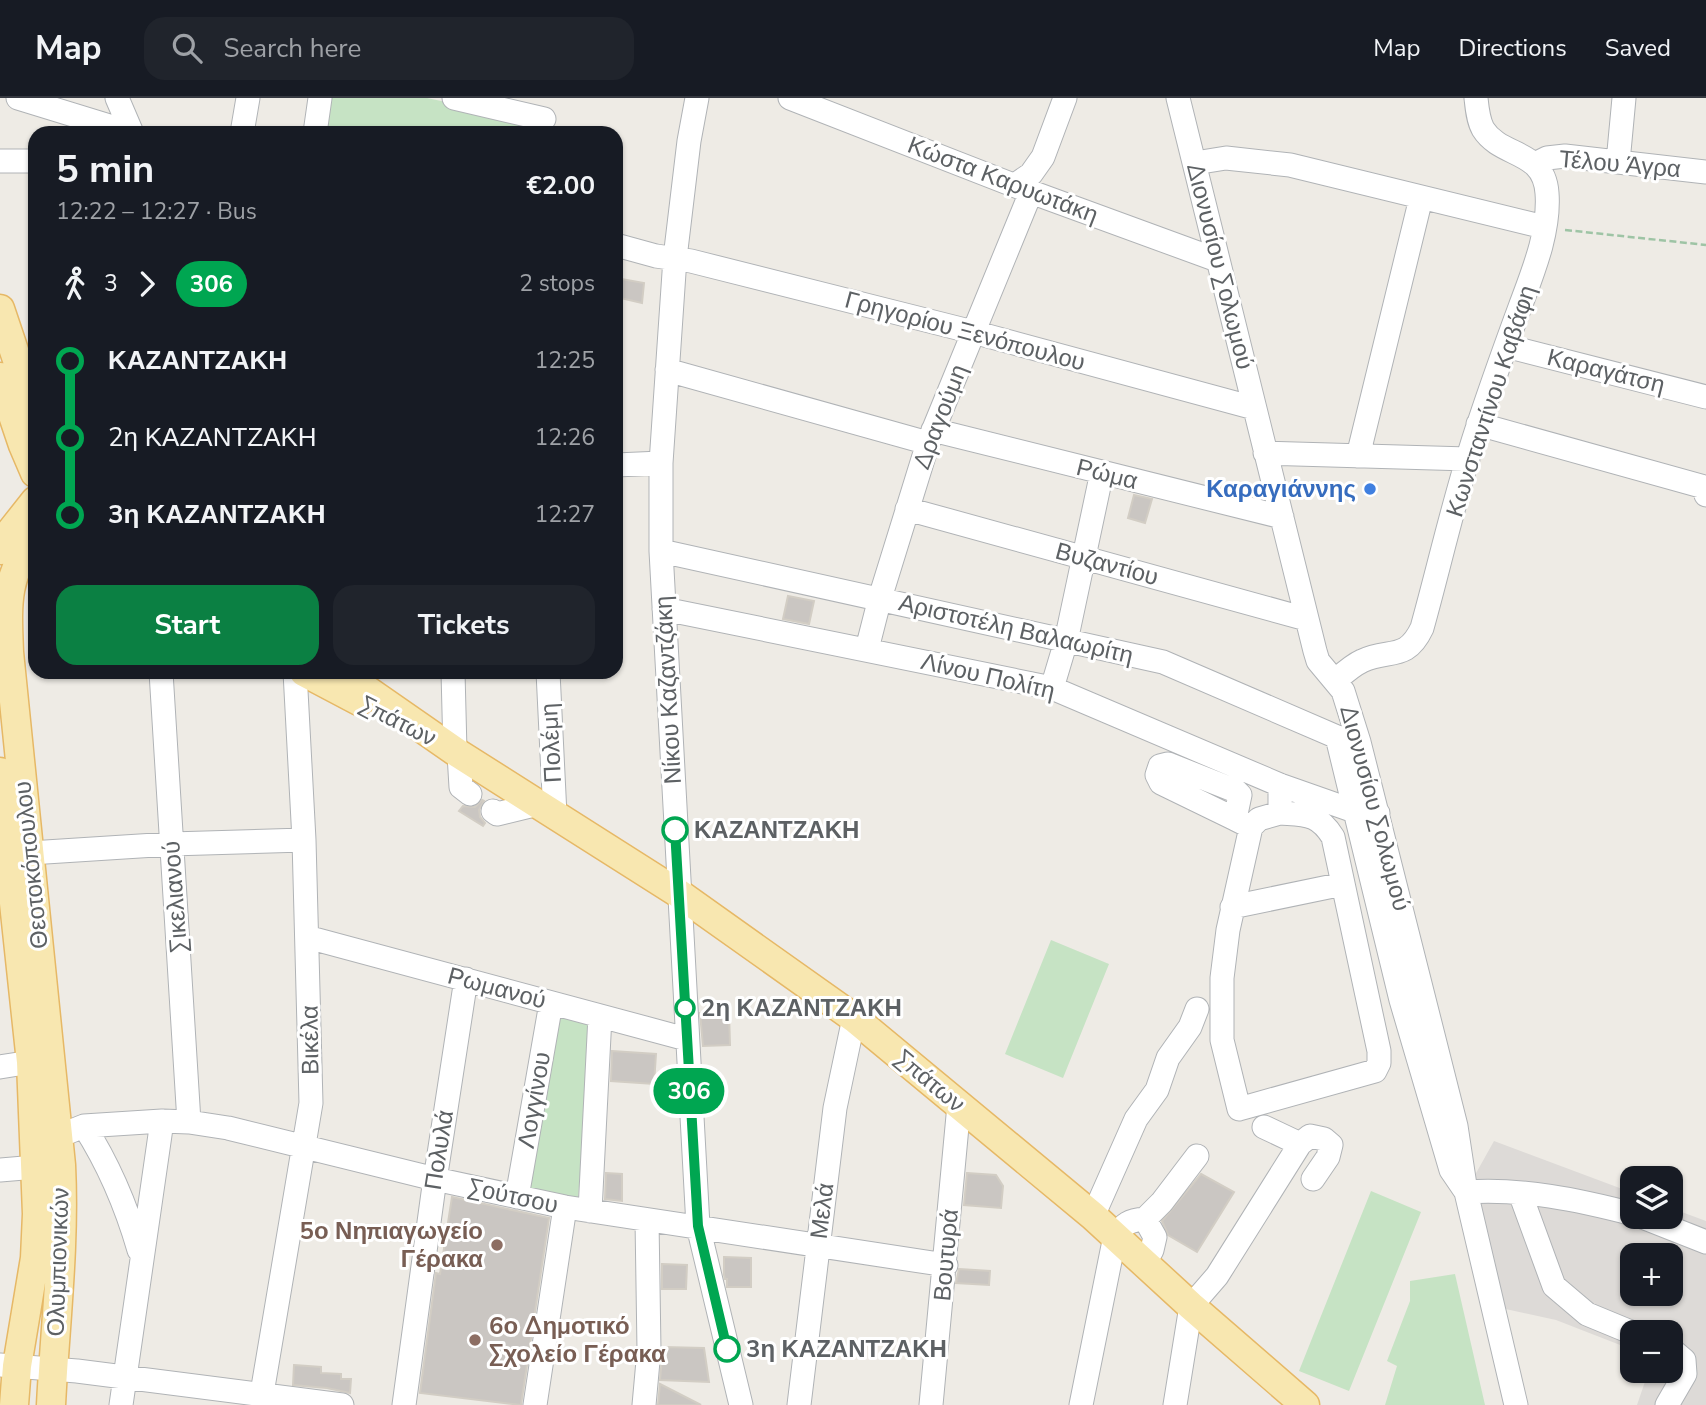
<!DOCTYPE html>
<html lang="en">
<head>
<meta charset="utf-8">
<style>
  body { margin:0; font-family:"Nunito Sans",sans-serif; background:#20242c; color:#f1f3f6; height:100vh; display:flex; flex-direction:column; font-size:26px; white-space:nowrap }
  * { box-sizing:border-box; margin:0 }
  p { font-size:23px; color:#9ea1a6 }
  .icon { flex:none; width:38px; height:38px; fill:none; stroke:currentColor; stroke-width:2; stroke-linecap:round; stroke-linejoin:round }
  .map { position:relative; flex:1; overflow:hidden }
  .details { position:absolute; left:28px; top:28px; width:595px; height:553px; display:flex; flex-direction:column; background:#171b24; border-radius:21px; box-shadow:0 2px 5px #0004 }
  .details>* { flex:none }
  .badge { padding:0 14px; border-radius:23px; font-size:24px; line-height:46px }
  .fabs { position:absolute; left:1620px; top:1068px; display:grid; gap:14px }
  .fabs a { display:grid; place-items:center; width:63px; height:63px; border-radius:14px; background:#171b24; box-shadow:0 2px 5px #0004; font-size:35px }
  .map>.badge { position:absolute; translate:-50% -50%; box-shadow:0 0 0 4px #fff }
  .legs { display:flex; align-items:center; gap:10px; height:77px; padding:0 28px; font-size:23px }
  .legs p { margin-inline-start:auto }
  .summary { display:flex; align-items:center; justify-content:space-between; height:119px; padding:0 28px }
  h1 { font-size:38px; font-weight:700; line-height:52px }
  .primary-button { display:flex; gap:14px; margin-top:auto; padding:14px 28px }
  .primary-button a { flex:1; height:80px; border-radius:21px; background:#0b8043; color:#fff; font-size:28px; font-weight:700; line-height:80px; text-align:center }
  .primary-button a+a { background:#20242c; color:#f1f3f6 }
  ul { padding:0 28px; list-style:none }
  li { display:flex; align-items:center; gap:24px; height:77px; font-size:26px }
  li i { display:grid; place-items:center; width:10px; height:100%; margin:0 9px; background:currentColor }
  li i::after { content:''; width:18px; height:18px; margin:-9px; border:5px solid; border-radius:50%; background:#171b24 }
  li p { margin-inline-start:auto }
  li:first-child i { background:linear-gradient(#0000 50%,currentColor 0) }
  li:last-child i { background:linear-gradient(currentColor 50%,#0000 0) }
  header { display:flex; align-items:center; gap:42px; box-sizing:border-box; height:98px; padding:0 35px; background:#171b24; border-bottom:2px solid #363941 }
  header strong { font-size:33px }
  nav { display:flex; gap:38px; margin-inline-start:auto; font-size:24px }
  .search { width:490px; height:63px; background:#20242c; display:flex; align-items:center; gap:18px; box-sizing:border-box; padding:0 24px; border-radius:21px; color:#9ea1a6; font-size:26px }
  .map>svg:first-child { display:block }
  .industrial { fill:#dddad7; fill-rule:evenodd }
  .green { fill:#c6e3c4 }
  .building { fill:#cac6c2; stroke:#d2cdc4; stroke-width:2 }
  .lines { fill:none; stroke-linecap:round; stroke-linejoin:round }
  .minor-casing { stroke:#b0b3b6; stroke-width:25 }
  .major-casing { stroke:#e6b866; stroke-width:31 }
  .path { stroke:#9ec4a5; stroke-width:2.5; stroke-dasharray:7 3.5; stroke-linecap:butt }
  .minor { stroke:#fff; stroke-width:23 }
  .major { stroke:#f8e7b0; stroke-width:28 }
  .line-1-casing { stroke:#fff; stroke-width:16 }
  .line-1 { stroke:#00a651; stroke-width:10 }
  .shop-dot { fill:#3f7fe0; stroke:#fff; stroke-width:2.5 }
  .stop-1-dot { fill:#fff; stroke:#00a651; stroke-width:3.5 }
  .education-dot { fill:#8d6e63; stroke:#fff; stroke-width:2.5 }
  .labels { text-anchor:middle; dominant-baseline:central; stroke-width:6; stroke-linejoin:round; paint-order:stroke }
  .street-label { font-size:24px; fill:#5d6164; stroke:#fff }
  .shop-label { font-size:24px; font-weight:bold; fill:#366cbe; stroke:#fff; text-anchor:end }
  .stop-label { font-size:24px; font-weight:bold; fill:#5d6164; stroke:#fff; text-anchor:start }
  .education-label { font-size:24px; font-weight:bold; fill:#785e54; stroke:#fff; text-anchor:end }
</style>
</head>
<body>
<header>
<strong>Map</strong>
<div class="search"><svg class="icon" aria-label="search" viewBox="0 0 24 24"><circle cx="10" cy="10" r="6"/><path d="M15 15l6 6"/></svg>Search here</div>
<nav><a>Map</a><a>Directions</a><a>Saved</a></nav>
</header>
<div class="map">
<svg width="1706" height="1307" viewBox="0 0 1706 1307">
  <rect width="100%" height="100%" fill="#eeebe5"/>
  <path class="industrial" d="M1494 1043 1633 1095V1118H1671V1110L1706 1123V1307H1637L1649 1272H1671V1234H1633V1252L1556 1222 1501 1210 1475 1077ZM1633 1157H1671V1195H1633Z"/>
  <path class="green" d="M326 0H427L536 23 533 35H320Z
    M1051 842 1109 866 1063 980 1005 956Z
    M554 914 592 923 578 1101 524 1091Z
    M1371 1093 1421 1114 1349 1293 1299 1273Z
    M1455 1176 1485 1307H1385L1397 1268 1387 1263 1410 1203V1183Z"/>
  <path class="building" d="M616 180 644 185 642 205 616 199Z
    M1134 397 1152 401 1145 425 1128 420Z
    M788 498 814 503 809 526 783 521Z
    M482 702 484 703 479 712 480 719 485 725 483 728 459 713 463 708 475 709Z
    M729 914 730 947 703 948 700 915Z
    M612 953 656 956 654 986 611 983Z
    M606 1075 622 1076V1103L605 1101Z
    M967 1075 996 1077 1003 1088 1001 1110 964 1107Z
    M1201 1076 1234 1094 1197 1154 1168 1137 1162 1123Z
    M452 1099 549 1120 521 1307 420 1295 436 1175 440 1176Z
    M724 1159 751 1160V1189H727V1181H725L724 1177Z
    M662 1166 687 1167 686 1191H662Z
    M959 1171 990 1173 989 1187 956 1185Z
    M663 1249 704 1250 709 1284 660 1282Z
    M294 1267 321 1269V1275L341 1276V1281H351L350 1295 327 1290 293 1287Z
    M660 1286 701 1307H658Z"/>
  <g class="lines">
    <g class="minor-casing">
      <path id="minor" d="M18 0 132 35
        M117 0 132 35
        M454 0 544 21
        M697 0 689 43 675 160 661 365V453L698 1128 741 1307
        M790 0 1031 94 1217 162
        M1178 0 1315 553 1318 563 1343 593 1359 644 1456 1028 1466 1094 1516 1307
        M242 35 248 0
        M315 35 320 0
        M0 63H35
        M1618 64 1624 0
        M1195 65 1226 60 1290 67 1544 129
        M1535 66 1547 60 1565 58 1706 74
        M1015 87 1031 76 1043 59 1065 0
        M616 147 656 158 691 163 973 234 1254 310
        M1506 248 1706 299
        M667 272 928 345
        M1478 326 1704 389 1706 397
        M933 332 1282 419
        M1265 355 1468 361
        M1358 358 1421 100
        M616 367 661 365
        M907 411 1306 521
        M661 453 1163 564 1337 639 1359 644
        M664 511 1052 590 1280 687 1354 713 1378 715
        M867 551 880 500 928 345 1031 94
        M161 574 189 1024
        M453 574 455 653
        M548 574 555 717
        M1336 582C1344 575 1353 567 1362 563 1389 550 1406 564 1422 530 1441 462 1456 392 1479 325 1492 286 1506 247 1520 209 1533 174 1550 133 1547 95 1544 51 1501 60 1483 31 1478 22 1477 10 1476 0
        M1052 590 1066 543 1102 374
        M1337 639 1401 902 1451 1072 1466 1094C1522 1090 1579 1102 1633 1116
        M459 656 461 689 470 696
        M493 713 497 716 538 706
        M1280 715 1259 721 1251 729 1228 832 1222 880V942L1239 1011 1375 973 1379 965V953L1333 739C1318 715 1306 717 1280 715V687
        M1235 721 1161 685 1157 677 1160 668 1168 666 1236 693 1240 697 1235 721 1251 729
        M30 755 171 746 304 742
        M1232 809 1343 786
        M307 839 686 941
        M0 969 31 964
        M84 1028C109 1067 126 1107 139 1152
        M59 1038 84 1028 162 1023 189 1024 228 1030 435 1081 565 1109 946 1167
        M1300 1046 1310 1038 1324 1041 1331 1047 1328 1059 1313 1081
        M0 1072 36 1069
        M1520 1095 1554 1188 1587 1216 1633 1235
        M517 1099 551 905
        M590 1113 600 918
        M1093 1118 1136 1021 1157 992 1168 960 1190 929 1197 911
        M1640 1118 1706 1144
        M1145 1121 1162 1104 1197 1058
        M0 1267 77 1273 342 1307
        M121 1307 162 1023
        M260 1307 311 1005 304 742 295 574
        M404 1307 433 1095 466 881
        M535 1307 565 1109
        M644 1307 649 1252 647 1122
        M799 1307 835 1010 854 920
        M931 1307 959 1007
        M1081 1307 1115 1138C1124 1126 1129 1122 1145 1121L1155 1139 1152 1152 1144 1166
        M1175 1307 1191 1208 1217 1178 1300 1046 1264 1029
        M1667 1307 1685 1276 1684 1262 1671 1251"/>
    </g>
    <g class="major-casing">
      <path id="major" d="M0 211 35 315
        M0 279 23 347 35 375
        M35 437C5 480 7 504 9 554L61 1067C65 1148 55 1227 51 1307
        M0 452 8 437 35 403
        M304 574 359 603
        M341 574 459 656 678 795 854 920 1093 1118 1191 1208 1305 1307
        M0 674 31 964 37 1116 35 1160 17 1268 14 1307"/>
    </g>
    <path class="path" d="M1565 132 1706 147"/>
    <use href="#minor" class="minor"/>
    <use href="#major" class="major"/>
  </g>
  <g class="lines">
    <g class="line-1-casing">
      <path id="line-1" d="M675 732 698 1128 727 1251"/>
    </g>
    <use href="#line-1" class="line-1"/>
  </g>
  <circle class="shop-dot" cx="1370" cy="391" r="7"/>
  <g class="stop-1-dot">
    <circle cx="675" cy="732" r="12"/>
    <circle cx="685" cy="910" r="9"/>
    <circle cx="727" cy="1251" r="12"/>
  </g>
  <g class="education-dot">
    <circle cx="497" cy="1147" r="7"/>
    <circle cx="475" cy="1242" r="7"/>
  </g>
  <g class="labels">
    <g class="street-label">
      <text transform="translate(1620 66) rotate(5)">Τέλου Άγρα</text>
      <text transform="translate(1003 82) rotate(21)">Κώστα Καρυωτάκη</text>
      <text transform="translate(1220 168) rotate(76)">Διονυσίου Σολωμού</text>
      <text transform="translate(965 233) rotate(15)">Γρηγορίου Ξενόπουλου</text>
      <text transform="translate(1606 273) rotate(14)">Καραγάτση</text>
      <text transform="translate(1491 303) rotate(-72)">Κωνσταντίνου Καβάφη</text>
      <text transform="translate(940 319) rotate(-69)">Δραγούμη</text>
      <text transform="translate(1107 376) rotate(14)">Ρώμα</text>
      <text transform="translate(1107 466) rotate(15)">Βυζαντίου</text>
      <text transform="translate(1016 531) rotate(13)">Αριστοτέλη Βαλαωρίτη</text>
      <text transform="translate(988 578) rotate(13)">Λίνου Πολίτη</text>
      <text transform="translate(668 592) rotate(-93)">Νίκου Καζαντζάκη</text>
      <text transform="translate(398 623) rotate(27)">Σπάτων</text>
      <text transform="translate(551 645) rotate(-93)">Πολέμη</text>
      <text transform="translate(1375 710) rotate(75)">Διονυσίου Σολωμού</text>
      <text transform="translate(31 767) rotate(-96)">Θεοτοκόπουλου</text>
      <text transform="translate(175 799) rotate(-94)">Σικελιανού</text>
      <text transform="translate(497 890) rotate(15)">Ρωμανού</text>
      <text transform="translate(310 942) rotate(-91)">Βικέλα</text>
      <text transform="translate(930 983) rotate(40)">Σπάτων</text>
      <text transform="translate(534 1002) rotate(-80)">Λογγίνου</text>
      <text transform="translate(439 1052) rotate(-81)">Πολυλά</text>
      <text transform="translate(513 1098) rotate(12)">Σούτσου</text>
      <text transform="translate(822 1113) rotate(-83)">Μελά</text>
      <text transform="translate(946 1157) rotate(-85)">Βουτυρά</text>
      <text transform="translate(58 1164) rotate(-88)">Ολυμπιονικών</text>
    </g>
    <g class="shop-label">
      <text x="1356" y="391">Καραγιάννης</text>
    </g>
    <g class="stop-label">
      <text x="694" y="732">ΚΑΖΑΝΤΖΑΚΗ</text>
      <text x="701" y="910">2η ΚΑΖΑΝΤΖΑΚΗ</text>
      <text x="746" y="1251">3η ΚΑΖΑΝΤΖΑΚΗ</text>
    </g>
    <g class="education-label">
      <text x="483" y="1133">5ο Νηπιαγωγείο<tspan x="483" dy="28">Γέρακα</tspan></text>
      <text x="489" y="1228" text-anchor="start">6ο Δημοτικό<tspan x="489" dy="28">Σχολείο Γέρακα</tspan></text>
    </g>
  </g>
</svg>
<div class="fabs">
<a><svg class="icon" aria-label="layers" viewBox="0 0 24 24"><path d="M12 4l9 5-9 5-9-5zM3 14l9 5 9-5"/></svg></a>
<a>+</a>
<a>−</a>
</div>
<b class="badge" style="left:689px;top:993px;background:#00a651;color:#fff">306</b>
<section class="details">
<div class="summary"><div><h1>5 min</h1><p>12:22 – 12:27 · Bus</p></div><b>€2.00</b></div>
<div class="legs"><svg class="icon" aria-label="walk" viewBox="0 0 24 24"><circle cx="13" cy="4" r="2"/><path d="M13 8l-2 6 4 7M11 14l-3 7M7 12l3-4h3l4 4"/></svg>3<svg class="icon" aria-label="forward" viewBox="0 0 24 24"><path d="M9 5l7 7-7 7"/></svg><b class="badge" style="background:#00a651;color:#fff">306</b><p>2 stops</p></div>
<ul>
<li><i style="color:#00a651"></i><b>ΚΑΖΑΝΤΖΑΚΗ</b><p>12:25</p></li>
<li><i style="color:#00a651"></i><span>2η ΚΑΖΑΝΤΖΑΚΗ</span><p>12:26</p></li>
<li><i style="color:#00a651"></i><b>3η ΚΑΖΑΝΤΖΑΚΗ</b><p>12:27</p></li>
</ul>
<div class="primary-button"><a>Start</a><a>Tickets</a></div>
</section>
</div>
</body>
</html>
